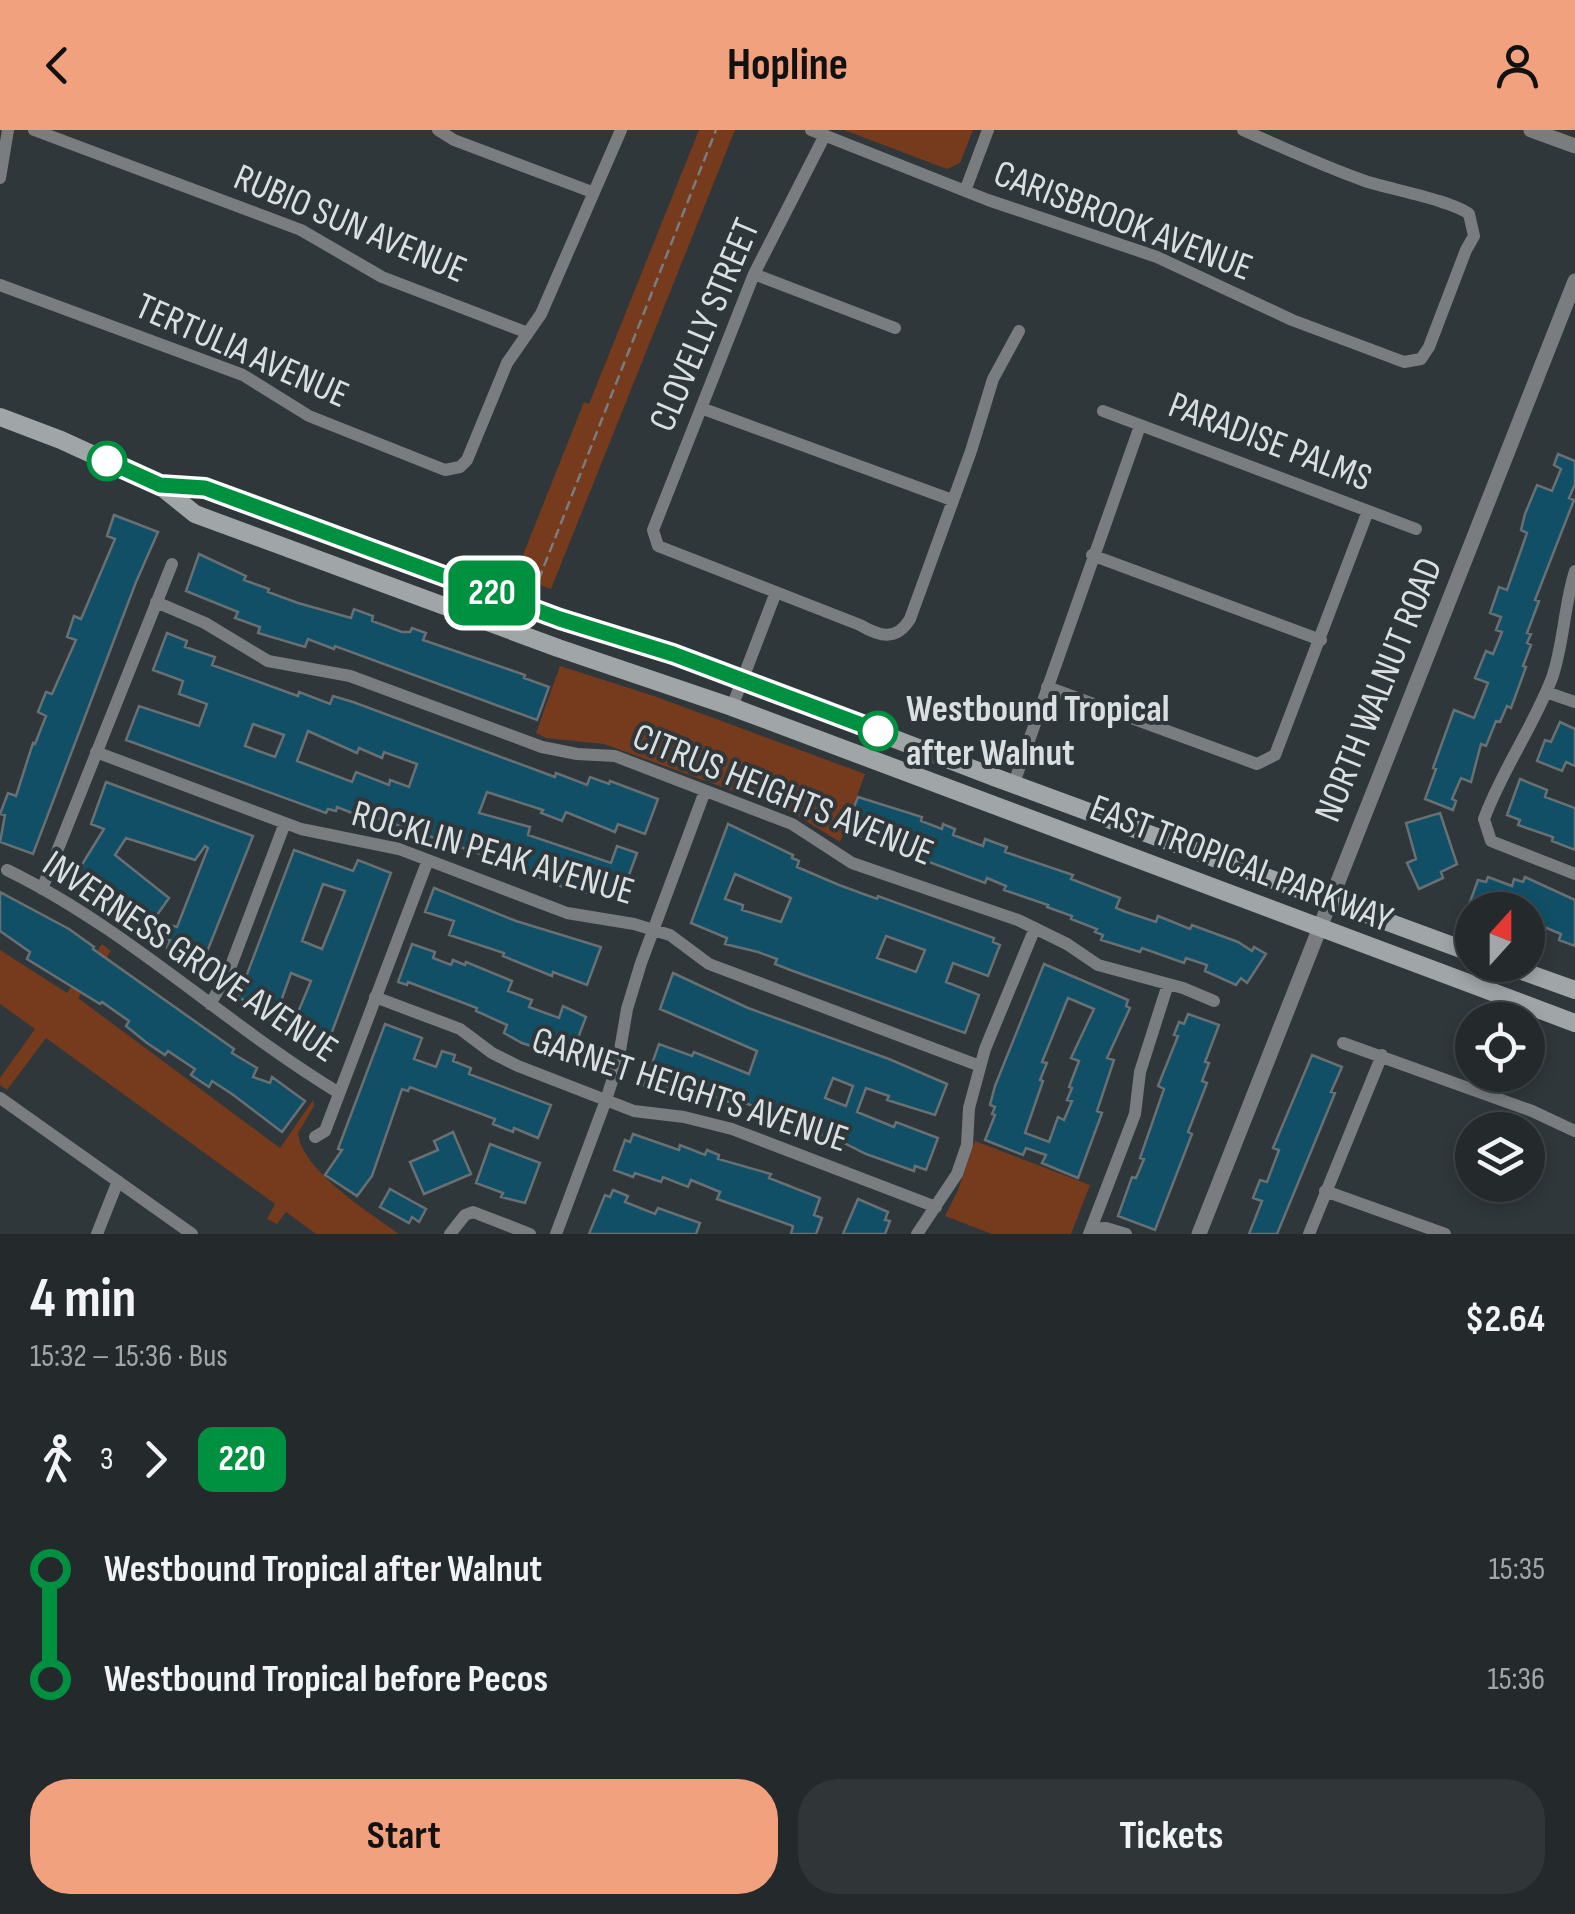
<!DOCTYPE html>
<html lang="en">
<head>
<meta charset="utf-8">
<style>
  body { margin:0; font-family:"Sofia Sans Condensed",sans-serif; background:#303538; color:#f1f3f6; height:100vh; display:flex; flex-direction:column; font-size:38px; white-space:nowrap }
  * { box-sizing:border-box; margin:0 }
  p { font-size:32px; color:#a3a6a9 }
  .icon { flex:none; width:55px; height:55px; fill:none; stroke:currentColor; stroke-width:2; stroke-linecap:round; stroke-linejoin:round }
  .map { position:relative; height:1104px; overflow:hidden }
  .drawer { display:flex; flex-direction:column; background:#24292c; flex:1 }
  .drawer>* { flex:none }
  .badge { padding:0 20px; border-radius:15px; font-size:35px; line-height:65px }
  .needle { width:65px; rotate:21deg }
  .controls { position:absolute; left:1455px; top:762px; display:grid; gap:20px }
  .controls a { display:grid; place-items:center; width:90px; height:90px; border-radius:50%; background:#24292c; box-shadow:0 5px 15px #0003,0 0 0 2px #414548; font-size:50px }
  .map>.badge { position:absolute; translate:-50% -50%; box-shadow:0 0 0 5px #fff }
  .legs { display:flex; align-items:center; gap:15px; height:110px; padding:0 30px; font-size:32px }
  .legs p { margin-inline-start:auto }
  .summary { display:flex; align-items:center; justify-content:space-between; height:170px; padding:0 30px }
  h1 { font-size:55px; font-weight:700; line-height:75px }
  .button { display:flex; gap:20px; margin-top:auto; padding:20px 30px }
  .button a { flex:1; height:115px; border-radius:40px; background:#f1a17d; color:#111; font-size:40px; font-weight:700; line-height:115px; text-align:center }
  .button a+a { background:#303538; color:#f1f3f6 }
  ul { padding:0 30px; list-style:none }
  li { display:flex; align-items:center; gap:35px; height:110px; font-size:38px }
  li i { display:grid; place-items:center; width:15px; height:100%; margin:0 12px; background:currentColor }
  li i::after { content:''; width:25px; height:25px; margin:-12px; border:8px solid; border-radius:50%; background:#24292c }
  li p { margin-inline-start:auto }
  li:first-child i { background:linear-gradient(#0000 50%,currentColor 0) }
  li:last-child i { background:linear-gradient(currentColor 50%,#0000 0) }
  header { display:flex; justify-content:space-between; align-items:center; height:130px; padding:0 30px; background:#f1a17d; color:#111; font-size:45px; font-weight:700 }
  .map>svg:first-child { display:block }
  .green { fill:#763a1d }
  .building { fill:#104f66; stroke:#687074; stroke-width:2.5; fill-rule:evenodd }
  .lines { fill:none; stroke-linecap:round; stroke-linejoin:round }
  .path { stroke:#777d80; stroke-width:2.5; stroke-dasharray:10 5; stroke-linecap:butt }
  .minor { stroke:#7a7d7f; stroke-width:12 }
  .tertiary { stroke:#7a7d7f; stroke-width:15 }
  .secondary { stroke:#a0a6a8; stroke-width:18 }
  .line-1-casing { stroke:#fff; stroke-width:22 }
  .line-1 { stroke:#009140; stroke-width:15 }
  .stop-1-dot { fill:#fff; stroke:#009140; stroke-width:5 }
  .labels { text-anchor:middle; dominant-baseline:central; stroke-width:8; stroke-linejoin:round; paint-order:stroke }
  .street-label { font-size:38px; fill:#dadfe1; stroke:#30373a }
  .stop-label { font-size:38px; font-weight:bold; fill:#dadfe1; stroke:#30373a; text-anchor:start }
</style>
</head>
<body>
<header><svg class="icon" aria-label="back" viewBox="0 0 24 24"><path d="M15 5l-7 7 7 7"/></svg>Hopline<svg class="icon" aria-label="person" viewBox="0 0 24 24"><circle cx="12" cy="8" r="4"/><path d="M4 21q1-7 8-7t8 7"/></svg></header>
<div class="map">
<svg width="1575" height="1104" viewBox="0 0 1575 1104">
  <rect width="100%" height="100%" fill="#30373a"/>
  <path class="green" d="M699 0H735L551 459 515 445 584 272 589 274Z
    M844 0H973L960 33 947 39Z
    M560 536 654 566 865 644 840 712 791 682 604 614 546 608 536 603Z
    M102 814 111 821 78 868 280 1018 313 970 314 976 298 1003C302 1041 369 1082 399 1104H316L286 1082 277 1094 267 1089 275 1074 46 908 7 960 0 955V948L35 899 0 874V820L67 863Z
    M975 1011 1090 1055 1071 1104H992L945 1086 958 1060Z"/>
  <path class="building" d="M1558 324 1575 331V354L1569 368 1574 370 1535 470 1539 471 1527 503 1531 504 1527 513 1531 515 1523 536 1526 537 1511 578 1507 576 1500 592 1496 591 1486 616 1481 614 1471 652 1461 648 1452 669 1456 671 1453 680 1425 669 1436 639 1433 638 1454 580 1474 588 1488 553 1475 548 1486 521 1493 524 1502 502 1496 500 1501 487 1490 483 1499 457 1507 460 1527 403 1521 400 1525 384 1537 355 1552 361 1561 339 1554 335Z
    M114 385 158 402 136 452 33 724 0 712 5 685 0 684 8 663 16 666 33 613 35 614 46 586 38 582 46 562 52 564 76 510 67 507 74 486 81 489 115 409 107 406Z
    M199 424 246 446 244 450 269 459 268 462 298 473 351 488 354 479 373 486 372 491 402 502H410L412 498 426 503 423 510 525 545 524 548 549 557 537 590 335 516 334 519 308 509 305 517 258 503 260 497 235 488 238 482 186 461Z
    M167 503 187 511 185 517 215 527 212 535 298 566 299 562 330 574 333 566 353 572 555 647 556 643 587 655 590 647 609 654 610 651 658 669 645 704 618 694 615 702 566 682 562 691 541 683 543 680 487 662 479 683 530 697 528 705 611 733 617 716 637 723 621 767 595 758 592 765 567 755 566 758 503 733 505 728 484 720 483 725 363 683 362 687 337 677 336 681 328 679 326 683 126 610 139 576 199 596 207 574 179 564 183 551 153 540ZM253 594 284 605 275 627 245 616ZM308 601 357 623 359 618 382 628 384 622 417 634 409 657 390 650 389 655 356 642 352 652 297 631Z
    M1560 592 1575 599V636L1566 632 1562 641 1537 631 1545 610 1551 612Z
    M1520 649 1547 660 1545 667 1575 678V720L1552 711 1553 707 1518 695 1520 690 1507 685Z
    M106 652 253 706 203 832 167 818 170 810 165 809 170 795 177 797 208 718 205 716 195 730 126 708 115 725 169 768 147 799 73 749 104 699 91 694Z
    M858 667 922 687 921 691 942 699 943 694 955 699 953 705 983 716 985 709 1007 717 1005 722 1073 745 1071 749 1120 768 1116 778 1126 782 1156 792 1158 786 1190 799 1192 795 1238 812 1252 821 1254 817 1266 824 1247 853 1241 848 1236 855 1205 841 1207 835 1186 828 1184 833 1142 818 1140 822 1101 810 1103 805 1095 802 1097 799 1071 789 1072 786 1047 777 1048 775 1004 760 1006 756 987 748 985 753 884 715 883 717 845 699Z
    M1440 683 1457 734 1441 742 1443 748 1419 759 1407 733 1416 729 1406 693Z
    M728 694 793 725 792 728 799 731 797 737 839 755 877 769 878 766 994 808 993 812 1000 815 988 846 953 833 946 852 979 865 965 903 793 841 775 834 777 829 758 822 725 814 727 808 691 793ZM735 744 791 768 781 792 742 780 743 775 725 769ZM886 806 925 820 916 842 877 828Z
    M294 720 353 741 358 730 391 743 326 918 289 904 311 851 291 843 274 891 261 886 264 877 238 868ZM323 754 345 761 322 819 302 811Z
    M1488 747 1512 756 1514 749 1523 752 1525 747 1575 770V816L1559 810 1561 804 1532 792 1534 786 1528 780 1499 773 1497 780H1467L1478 750 1486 752Z
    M434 758 516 791 601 817 587 855 553 842 552 846 503 826 504 823 449 805 454 791 425 782Z
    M0 762 69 799 94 817 93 819 234 919 232 923 257 938 253 947 270 953 272 947 305 971 282 1002 232 964 212 951 209 957 191 945 195 939 168 921 165 925 147 913 126 896 129 891 102 872 100 874 27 829 30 822 0 801Z
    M412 814 435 822 433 828 451 835 453 830 465 835 466 832 512 851 508 861 532 870 529 877 559 888 563 876 586 887 572 924 545 915 543 920 522 913 504 903 507 895 476 881 477 878 408 852 407 855 398 852Z
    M1044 834 1128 870 1126 876 1130 878 1107 928 1114 930 1097 981 1102 983 1078 1048 1042 1033 1046 1025 1026 1018 1023 1025 985 1010 995 985 992 984 995 977 990 975 995 956ZM1068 868 1094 879 1071 928 1079 931 1069 957 1072 958 1067 970 1072 971 1064 990 1058 987 1049 1012 1025 1003 1043 951 1040 950 1047 933 1042 932Z
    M673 843 748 878 889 929 947 954 935 985 887 970 889 966 866 958 857 982 894 997 896 992 938 1008 926 1040 915 1036 914 1041 866 1024 840 1011 757 982 758 978 738 970 737 975 694 959 693 962 686 960 684 963 667 957 664 963 644 956 659 914 692 926 694 922 749 944 757 921 660 879ZM833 948 853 956 846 976 825 968Z
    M1188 884 1219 895 1205 932 1209 933 1202 951 1207 953 1188 1002 1192 1004 1155 1100 1118 1086 1132 1047 1136 1048 1144 1029 1140 1028 1164 959 1158 956 1178 906 1174 905 1179 892 1184 894Z
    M385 894 422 908 414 929 436 937 442 921 455 925 453 931 471 938 469 944 551 975 538 1008 514 998 513 1002 493 994 495 989 410 957 408 961 402 959 372 1046 357 1066 325 1045 342 1020 338 1019Z
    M1312 925 1342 937 1331 962 1335 963 1277 1104H1249L1262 1071 1253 1068 1260 1050 1267 1052 1279 1020 1273 1018Z
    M453 1002 471 1044 424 1064 410 1032 438 1020 434 1011Z
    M633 1004 679 1020 680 1015 705 1025 707 1020 719 1025 718 1029 771 1044 769 1048 820 1068 814 1085 822 1088 816 1104H791L793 1096 717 1069 720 1062 691 1050 688 1057 663 1047 661 1052 635 1043 633 1047 614 1040 625 1010 630 1012Z
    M490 1014 540 1033 525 1073 501 1067 503 1063 476 1053Z
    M390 1059 426 1079 419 1092 412 1087 409 1093 380 1077Z
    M613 1060 628 1066 625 1072 655 1084 658 1078 700 1093 696 1104H589L605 1065 610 1067Z
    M858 1069 888 1082 885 1090 890 1091 885 1104H843Z"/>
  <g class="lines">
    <path class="path" d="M533 464 716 0"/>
    <path class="minor" d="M34 0 301 100 382 147 528 203
      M438 0 454 10 592 62
      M811 0 988 70 1157 127 1292 190 1404 232 1421 229 1429 217 1466 120 1474 106 1469 84C1454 71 1389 59 1365 51 1323 36 1283 18 1243 0
      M825 5 754 144 653 400 658 416 860 495C879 506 896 512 910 489L971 321 993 249 1019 201
      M0 48 8 0
      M965 61 988 0
      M754 144 895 198
      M0 155 243 245 309 286 445 340 460 337 467 330 507 233 541 184 621 0
      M701 278 952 370
      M1103 281 1416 399
      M1092 425 1321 510
      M1575 441C1564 475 1564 513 1552 548 1533 597 1502 640 1484 689L1491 711 1575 744
      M156 472 205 493 268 531 350 546 542 617 577 624 615 626 792 694 852 733 1018 790 1067 814 1098 835 1183 858 1214 871
      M1047 557 1257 634 1275 625 1368 381
      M1546 562 1575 572
      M732 577 776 462
      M96 622 301 699 399 719 567 783 634 794 670 805 709 834 980 936
      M1014 653 1140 296
      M7 740C128 799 225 894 339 963
      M42 759 172 434
      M375 867 460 899 492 923 518 936 634 981 684 987 732 999 936 1077
      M210 874 227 846 285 693
      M1343 913 1532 981 1575 1001
      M0 968 192 1104
      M315 1007 325 1001 428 730
      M1325 1061 1445 1104
      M1091 1099 1106 1098 1126 1104
      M97 1104 118 1051
      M450 1104 465 1085 473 1082 530 1104
      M556 1104 606 970 618 932 627 879 641 833 705 661
      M917 1104 957 1044 967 1015 969 978 985 919 1035 798
      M1089 1104 1135 984 1140 942 1168 854
      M1309 1104 1382 925"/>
    <path class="tertiary" d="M1531 0 1575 16
      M1199 1104 1575 151"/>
    <path class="secondary" d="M0 287 61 310 159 355 195 384 558 518 732 577 1575 893
      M159 355 205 357 560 489 673 524 994 647 1472 823
      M1505 835 1575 860"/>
  </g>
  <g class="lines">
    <g class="line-1-casing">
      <path id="line-1" d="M107 331 160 355 205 358 560 489 673 524 878 601"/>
    </g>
    <use href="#line-1" class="line-1"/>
  </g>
  <g class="stop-1-dot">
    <circle cx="107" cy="331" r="18"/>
    <circle cx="878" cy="601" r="18"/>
  </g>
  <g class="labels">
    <g class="street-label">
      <text transform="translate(1123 91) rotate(21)">CARISBROOK AVENUE</text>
      <text transform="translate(350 94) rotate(23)">RUBIO SUN AVENUE</text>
      <text transform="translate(705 195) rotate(-67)">CLOVELLY STREET</text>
      <text transform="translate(242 221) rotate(24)">TERTULIA AVENUE</text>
      <text transform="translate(1270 312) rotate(21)">PARADISE PALMS</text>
      <text transform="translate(1379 560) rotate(-68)">NORTH WALNUT ROAD</text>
      <text transform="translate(783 665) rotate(22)">CITRUS HEIGHTS AVENUE</text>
      <text transform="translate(493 723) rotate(16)">ROCKLIN PEAK AVENUE</text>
      <text transform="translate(1241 734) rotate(21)">EAST TROPICAL PARKWAY</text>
      <text transform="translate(190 827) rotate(34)">INVERNESS GROVE AVENUE</text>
      <text transform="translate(690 960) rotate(18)">GARNET HEIGHTS AVENUE</text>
    </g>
    <g class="stop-label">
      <text x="906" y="579">Westbound Tropical<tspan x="906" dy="44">after Walnut</tspan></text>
    </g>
  </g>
</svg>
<div class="controls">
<a><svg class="needle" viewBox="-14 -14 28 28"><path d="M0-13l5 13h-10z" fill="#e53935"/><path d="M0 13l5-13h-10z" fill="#a3a6a9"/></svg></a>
<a><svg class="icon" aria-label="locate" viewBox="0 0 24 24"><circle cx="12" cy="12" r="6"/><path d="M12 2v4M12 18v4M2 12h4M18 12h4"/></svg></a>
<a><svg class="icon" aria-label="layers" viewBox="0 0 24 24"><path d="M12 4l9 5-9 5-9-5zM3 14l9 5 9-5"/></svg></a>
</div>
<b class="badge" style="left:492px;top:463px;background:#009140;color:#fff">220</b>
</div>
<section class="drawer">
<div class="summary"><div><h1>4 min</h1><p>15:32 – 15:36 · Bus</p></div><b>$2.64</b></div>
<div class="legs"><svg class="icon" aria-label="walk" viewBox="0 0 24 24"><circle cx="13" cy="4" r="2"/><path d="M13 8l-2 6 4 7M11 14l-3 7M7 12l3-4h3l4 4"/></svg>3<svg class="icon" aria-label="forward" viewBox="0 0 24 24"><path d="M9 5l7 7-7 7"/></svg><b class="badge" style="background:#009140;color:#fff">220</b></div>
<ul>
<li><i style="color:#009140"></i><b>Westbound Tropical after Walnut</b><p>15:35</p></li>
<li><i style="color:#009140"></i><b>Westbound Tropical before Pecos</b><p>15:36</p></li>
</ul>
<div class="button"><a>Start</a><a>Tickets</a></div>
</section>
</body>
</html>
